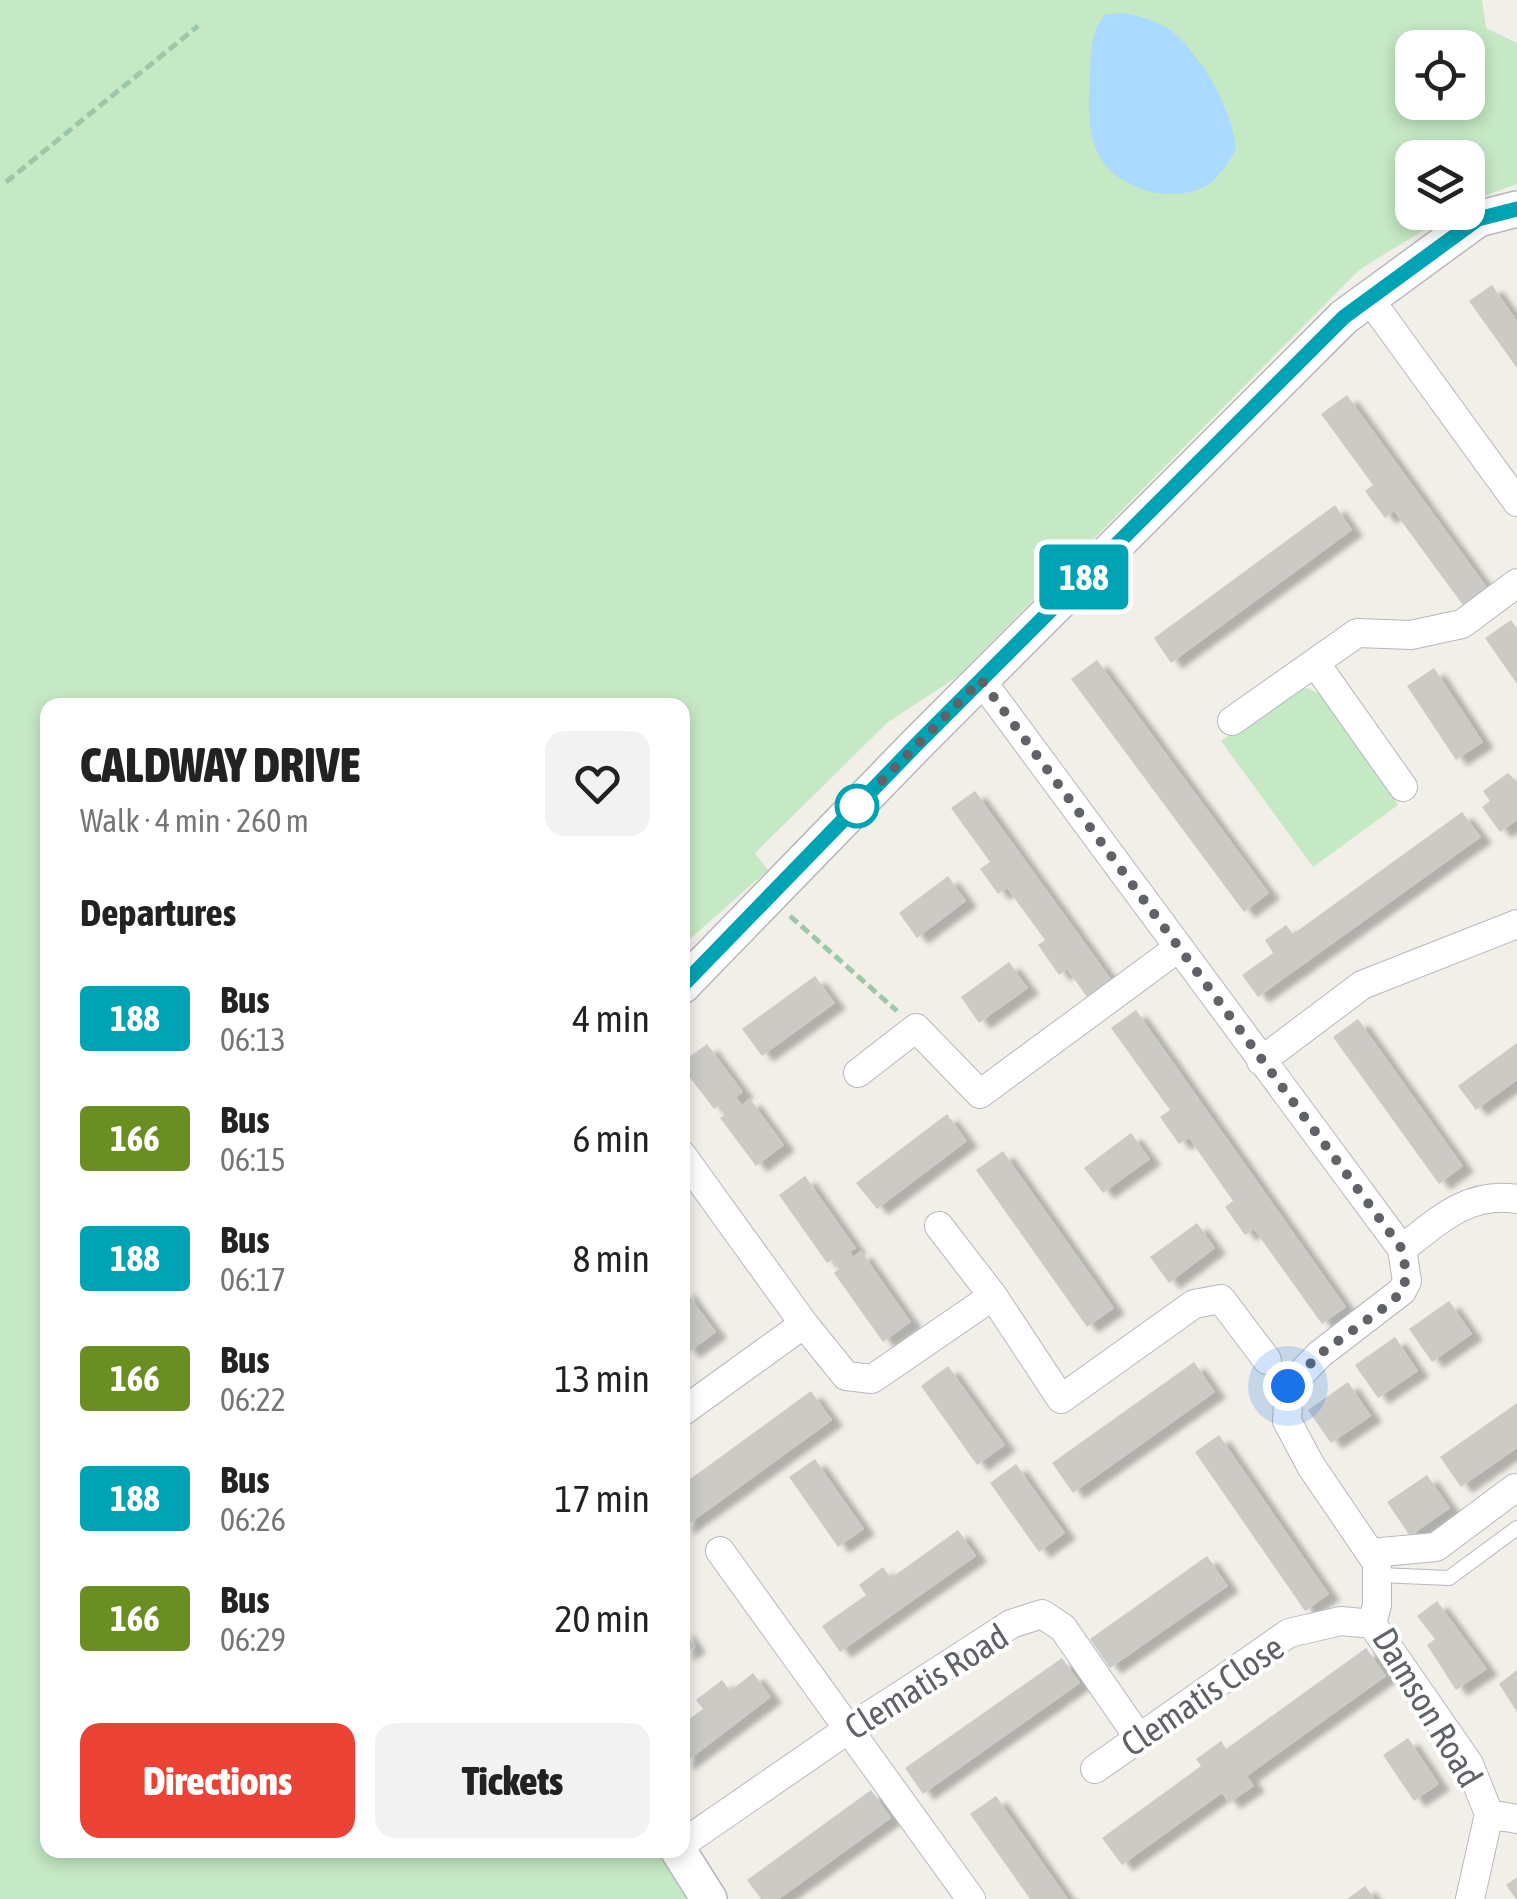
<!DOCTYPE html>
<html lang="en">
<head>
<meta charset="utf-8">
<style>
  body { margin:0; font-family:"Asap Condensed",sans-serif; background:#f2f2f2; color:#222; height:100vh; display:flex; flex-direction:column; font-size:38px; white-space:nowrap }
  * { box-sizing:border-box; margin:0 }
  p { font-size:32px; color:#767676 }
  .icon { flex:none; width:55px; height:55px; fill:none; stroke:currentColor; stroke-width:2; stroke-linecap:round; stroke-linejoin:round }
  .map { position:relative; flex:1; overflow:hidden }
  .details { position:absolute; left:40px; top:698px; width:650px; height:1160px; display:flex; flex-direction:column; background:#fff; border-radius:20px; box-shadow:0 5px 15px #0003 }
  .details>* { flex:none }
  .badge { padding:0 20px; border-radius:8px; font-size:35px; line-height:65px }
  .tools { position:absolute; left:1395px; top:30px; display:grid; gap:20px }
  .tools a { display:grid; place-items:center; width:90px; height:90px; border-radius:20px; background:#fff; box-shadow:0 5px 15px #0003; font-size:50px }
  .you { position:absolute; width:50px; height:50px; margin:-25px; border:8px solid #fff; border-radius:50%; background:#1a73e8; box-shadow:0 0 0 15px #1a73e833 }
  .map>.badge { position:absolute; translate:-50% -50%; box-shadow:0 0 0 5px #fff }
  h2 { padding:0 40px; font-size:38px; line-height:90px }
  .round { display:grid; place-items:center; flex:none; width:105px; height:105px; border-radius:20px; background:#f2f2f2 }
  .head { display:flex; align-items:center; justify-content:space-between; height:170px; padding:0 40px }
  h1 { font-size:48px; font-weight:800; line-height:75px }
  .primary-button { display:flex; gap:20px; margin-top:auto; padding:20px 40px }
  .primary-button a { flex:1; height:115px; border-radius:20px; background:#ea4335; color:#fff; font-size:40px; font-weight:800; line-height:115px; text-align:center }
  .primary-button a+a { background:#f2f2f2; color:#222 }
  ul { padding:0; list-style:none }
  li { display:flex; align-items:center; gap:30px; height:120px; padding:0 40px }
  li div { flex:1 }
  li b { display:block; font-size:38px }
  li em { font-style:normal }
  li .badge { min-width:110px; font-weight:700; text-align:center }
  .map>svg:first-child { display:block }
  .green { fill:#c5e8c5; fill-rule:evenodd }
  .water { fill:#aadaff }
  .building { fill:#cccac5; filter:url(#shadow) }
  .lines { fill:none; stroke-linecap:round; stroke-linejoin:round }
  .service-casing { stroke:#b5b8bc; stroke-width:16 }
  .minor-casing { stroke:#b5b8bc; stroke-width:30 }
  .tertiary-casing { stroke:#b5b8bc; stroke-width:38 }
  .path { stroke:#9cc7a9; stroke-width:5; stroke-dasharray:10 5; stroke-linecap:butt }
  .service { stroke:#fff; stroke-width:14 }
  .minor { stroke:#fff; stroke-width:28 }
  .tertiary { stroke:#fff; stroke-width:35 }
  .line-casing { stroke:#fff; stroke-width:22 }
  .line { stroke:#00a3b4; stroke-width:15 }
  .walk { stroke:#5f6368; stroke-width:10; stroke-dasharray:0 18 }
  .stop-dot { fill:#fff; stroke:#00a3b4; stroke-width:5 }
  .labels { text-anchor:middle; dominant-baseline:central; stroke-width:8; stroke-linejoin:round; paint-order:stroke }
  .street-label { font-size:35px; fill:#5f6368; stroke:#fff }
</style>
</head>
<body>
<div class="map">
<svg width="1517" height="1899" viewBox="0 0 1517 1899">
  <defs>
    <filter id="shadow"><feDropShadow dx="11" dy="6" stdDeviation="2.5" flood-color="#0004"/></filter>
  </defs>
  <rect width="100%" height="100%" fill="#f1efe8"/>
  <path class="green" d="M0 0H1482L1486 28 1517 43V184L1468 202V158H1412V212L1451 213 1359 270 957 677 888 722 755 853 768 870 683 945 682 705H48V1850H661L692 1899H0ZM1412 48H1468V102H1412ZM1224 104C1239 147 1237 159 1200 189 1131 182 1102 193 1089 113Z
    M1307 688 1324 696 1398 805 1313 867 1221 741 1296 690Z"/>
  <path class="water" d="M1123 13C1140 16 1161 22 1174 33 1204 60 1232 109 1236 149 1229 163 1215 183 1200 189 1167 202 1120 189 1101 159 1086 135 1089 102 1090 75 1091 53 1090 33 1105 15Z"/>
  <path class="building" d="M1492 285 1517 321V368L1469 301Z
    M1347 395 1489 590 1465 608 1394 511 1385 518 1365 491 1373 485 1321 414Z
    M1335 505 1352 530 1171 663 1154 638Z
    M1511 620 1517 629V684L1485 638Z
    M1097 660 1269 893 1244 912 1071 679Z
    M1434 668 1483 742 1456 760 1407 686Z
    M1508 773 1517 782V820L1500 832 1482 807 1490 801 1483 791Z
    M975 791 1111 979 1087 997 1067 969 1059 975 1038 945 1045 940 1007 888 998 894 980 869 990 862 951 808Z
    M1462 812 1481 837 1258 997 1242 975 1273 953 1265 940 1286 925 1293 934Z
    M948 876 966 901 917 938 899 913Z
    M1009 962 1028 988 979 1023 961 997Z
    M815 976 835 1003 762 1056 742 1029Z
    M1136 1010 1346 1307 1322 1324 1254 1229 1245 1235 1225 1207 1233 1201 1189 1138 1179 1144 1160 1117 1170 1110 1111 1028Z
    M1358 1019 1463 1166 1439 1184 1333 1037Z
    M1517 1043V1080L1476 1110 1458 1086Z
    M707 1044 743 1092 736 1097 742 1105 750 1099 784 1145 756 1166 720 1118 725 1115 718 1106 714 1109 682 1067V1062Z
    M947 1114 967 1141 877 1209 856 1183Z
    M1131 1133 1150 1159 1103 1193 1084 1168Z
    M1003 1151 1114 1308 1087 1327 976 1170Z
    M805 1176 856 1248 850 1252 853 1257 861 1251 911 1322 883 1342 834 1273 839 1269 833 1259 827 1263 779 1195Z
    M1197 1223 1215 1248 1169 1283 1150 1257Z
    M682 1286 716 1332 689 1352 682 1344Z
    M1449 1301 1472 1334 1432 1362 1409 1329Z
    M1395 1337 1418 1371 1378 1398 1355 1365Z
    M1194 1362 1215 1392 1073 1493 1052 1463Z
    M948 1366 1005 1445 977 1465 921 1386Z
    M1348 1382 1371 1416 1331 1443 1308 1410Z
    M811 1391 832 1420 682 1529V1485Z
    M1517 1403V1448L1461 1487 1440 1457Z
    M1219 1435 1329 1594 1305 1611 1195 1452Z
    M815 1459 864 1529 838 1547 789 1477Z
    M1016 1464 1065 1533 1039 1552 990 1483Z
    M1427 1475 1450 1508 1410 1536 1387 1502Z
    M958 1530 976 1556 840 1652 822 1626 866 1595 859 1585 883 1567 891 1578Z
    M1207 1556 1228 1586 1110 1668 1090 1639Z
    M1437 1601 1487 1669 1456 1690 1427 1645 1435 1639 1417 1616Z
    M682 1627 695 1647 682 1655Z
    M1366 1648 1386 1676 1247 1776 1254 1786 1229 1803 1222 1793 1122 1865 1102 1838 1201 1766 1196 1759 1221 1741 1226 1749Z
    M1062 1658 1080 1683 923 1794 905 1768Z
    M1517 1670V1712L1499 1684Z
    M753 1673 771 1697 682 1765V1724L703 1709 696 1700 722 1680 730 1691Z
    M1408 1738 1439 1784 1414 1801 1383 1755Z
    M871 1790 891 1818 779 1899H761L747 1880Z
    M996 1796 1012 1819 1068 1899H1030L970 1814Z
    M1517 1877V1899H1516L1506 1885Z
    M1365 1886 1374 1899H1347Z"/>
  <g class="lines">
    <g class="service-casing">
      <path id="service" d="M1379 1575 1449 1578 1517 1528"/>
    </g>
    <g class="minor-casing">
      <path id="minor" d="M1368 297 1517 502
        M1316 664 1403 787
        M981 680 1402 1249 1407 1281 1402 1291 1320 1354 1289 1386 1287 1421 1311 1466 1377 1563V1605L1372 1624 1469 1764 1489 1814
        M1232 721 1357 633 1411 635 1462 624 1517 583
        M1261 1061 1362 985 1517 924
        M858 1073 916 1028 980 1094 1178 948
        M682 1155 804 1324 846 1376 872 1379 993 1296 1061 1399 1194 1304 1221 1299 1267 1360
        M939 1226 993 1296
        M1402 1249C1438 1221 1468 1191 1517 1199
        M682 1412 804 1324
        M720 1551 971 1899
        M1371 1553 1436 1547 1515 1488
        M1095 1769 1289 1633 1341 1621 1372 1624
        M1489 1814 1517 1819
        M682 1844 850 1728 1011 1624 1042 1614 1063 1628 1139 1738
        M1470 1899 1489 1814"/>
    </g>
    <g class="tertiary-casing">
      <path id="tertiary" d="M682 986 917 744 1344 317 1478 219 1517 209
        M678 1850 709 1899"/>
    </g>
    <path class="path" d="M6 182 198 26
      M790 916 897 1011"/>
    <use href="#service" class="service"/>
    <use href="#minor" class="minor"/>
    <use href="#tertiary" class="tertiary"/>
  </g>
  <g class="lines">
    <g class="line-casing">
      <path id="line" d="M682 986 917 744 1344 317 1478 219 1517 209"/>
    </g>
    <use href="#line" class="line"/>
    <path class="walk" d="M857 806 981 680 1402 1249C1406 1275 1411 1281 1392 1302L1320 1354 1288 1386"/>
  </g>
  <circle class="stop-dot" cx="857" cy="806" r="20"/>
  <g class="labels">
    <g class="street-label">
      <text transform="translate(926 1681) rotate(-32)">Clematis Road</text>
      <text transform="translate(1202 1695) rotate(-34)">Clematis Close</text>
      <text transform="translate(1428 1707) rotate(59)">Damson Road</text>
    </g>
  </g>
</svg>
<div class="tools">
<a><svg class="icon" aria-label="locate" viewBox="0 0 24 24"><circle cx="12" cy="12" r="6"/><path d="M12 2v4M12 18v4M2 12h4M18 12h4"/></svg></a>
<a><svg class="icon" aria-label="layers" viewBox="0 0 24 24"><path d="M12 4l9 5-9 5-9-5zM3 14l9 5 9-5"/></svg></a>
</div>
<div class="you" style="left:1288px;top:1386px"></div>
<b class="badge" style="left:1084px;top:577px;background:#00a3b4;color:#fff">188</b>
<section class="details">
<div class="head"><div><h1>CALDWAY DRIVE</h1><p>Walk · 4 min · 260 m</p></div><a class="round"><svg class="icon" aria-label="heart" viewBox="0 0 24 24"><path d="M12 20l-8-8c-3-5 5-10 8-4 3-6 11-1 8 4z"/></svg></a></div>
<h2>Departures</h2>
<ul>
<li><span class="badge" style="background:#00a3b4;color:#fff">188</span><div><b>Bus</b><p>06:13</p></div><em>4 min</em></li>
<li><span class="badge" style="background:#6b8e23;color:#fff">166</span><div><b>Bus</b><p>06:15</p></div><em>6 min</em></li>
<li><span class="badge" style="background:#00a3b4;color:#fff">188</span><div><b>Bus</b><p>06:17</p></div><em>8 min</em></li>
<li><span class="badge" style="background:#6b8e23;color:#fff">166</span><div><b>Bus</b><p>06:22</p></div><em>13 min</em></li>
<li><span class="badge" style="background:#00a3b4;color:#fff">188</span><div><b>Bus</b><p>06:26</p></div><em>17 min</em></li>
<li><span class="badge" style="background:#6b8e23;color:#fff">166</span><div><b>Bus</b><p>06:29</p></div><em>20 min</em></li>
</ul>
<div class="primary-button"><a>Directions</a><a>Tickets</a></div>
</section>
</div>
</body>
</html>
